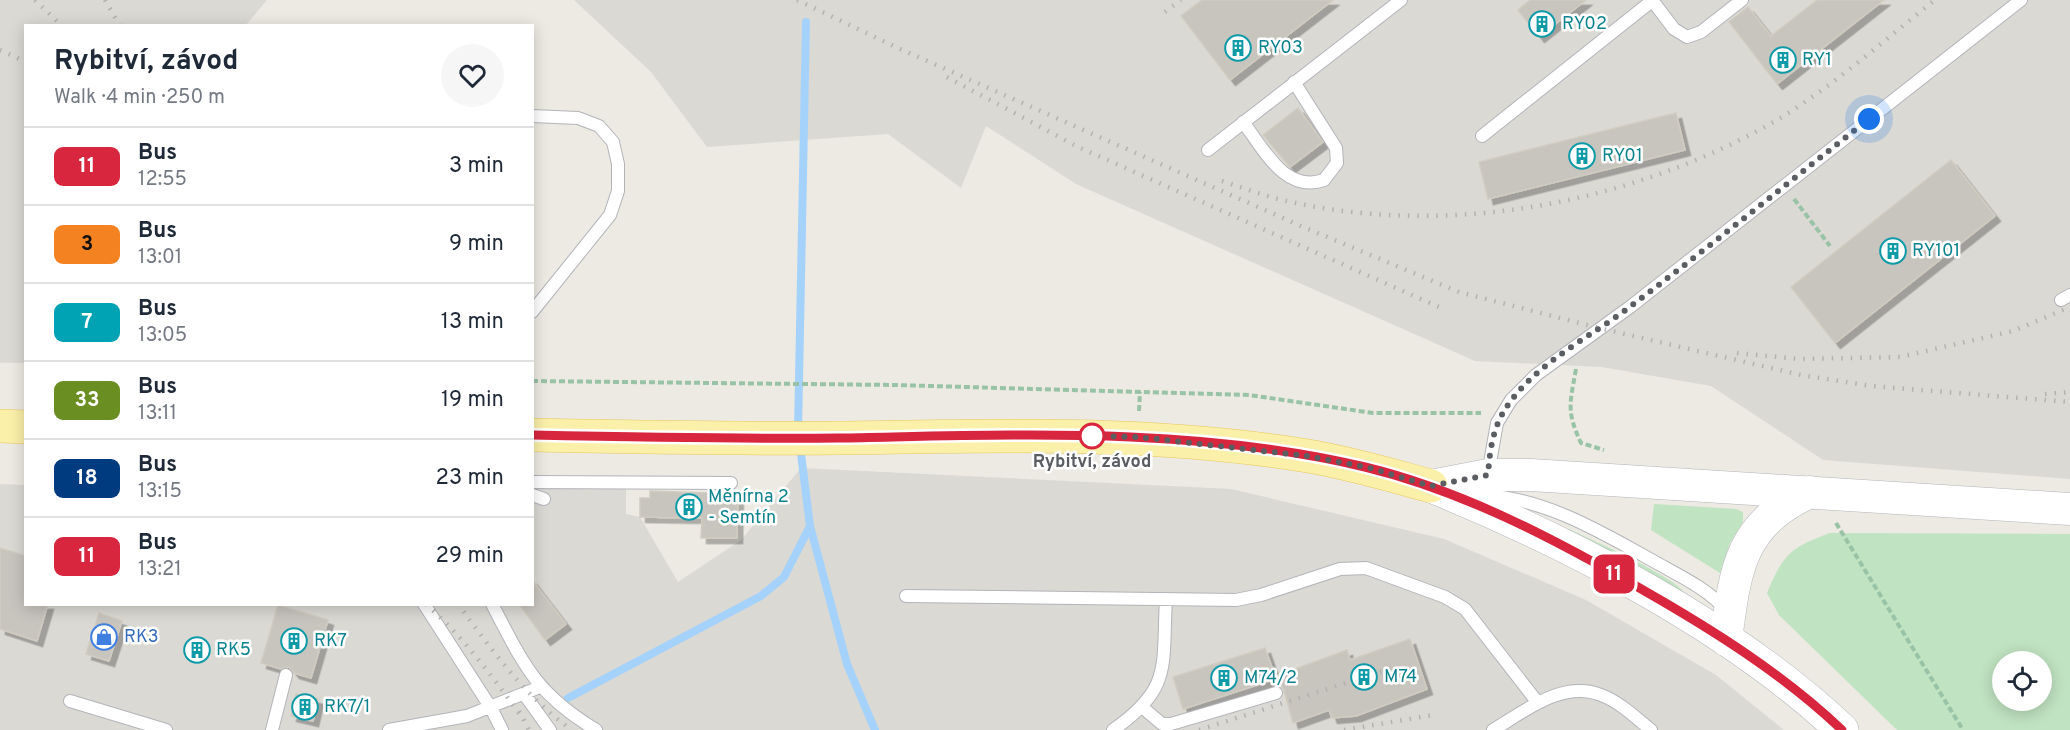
<!DOCTYPE html>
<html lang="en">
<head>
<meta charset="utf-8">
<style>
  body { margin:0; font-family:Overpass,sans-serif; background:#f6f6f7; color:#1f2937; height:100vh; display:flex; flex-direction:column; font-size:22px; white-space:nowrap }
  * { box-sizing:border-box; margin:0 }
  p { font-size:20px; color:#747a83 }
  .icon { flex:none; width:33px; height:33px; fill:none; stroke:currentColor; stroke-width:2; stroke-linecap:round; stroke-linejoin:round }
  .map { position:relative; flex:1; overflow:hidden }
  .panel { position:absolute; left:24px; top:24px; width:510px; height:582px; display:flex; flex-direction:column; background:#fff; border-radius:0px; box-shadow:0 3px 15px #0003 }
  .panel>* { flex:none }
  .badge { padding:0 12px; border-radius:9px; font-size:21px; line-height:39px }
  .controls { position:absolute; left:1992px; top:651px; display:grid; gap:12px }
  .controls a { display:grid; place-items:center; width:60px; height:60px; border-radius:50%; background:#fff; box-shadow:0 3px 15px #0003; font-size:30px }
  .you { position:absolute; width:30px; height:30px; margin:-15px; border:4px solid #fff; border-radius:50%; background:#1a73e8; box-shadow:0 0 0 9px #1a73e833 }
  .map>.badge { position:absolute; translate:-50% -50%; box-shadow:0 0 0 3px #fff }
  .round { display:grid; place-items:center; flex:none; width:63px; height:63px; border-radius:32px; background:#f6f6f7 }
  .head { display:flex; align-items:center; justify-content:space-between; height:102px; padding:0 30px }
  h1 { font-size:28px; font-weight:700; line-height:45px }
  ul { padding:0; list-style:none }
  li { display:flex; align-items:center; gap:18px; height:78px; padding:0 30px; border-top:2px solid #e0e1e3 }
  li div { flex:1 }
  li b { display:block; font-size:22px }
  li em { font-style:normal }
  li .badge { min-width:66px; font-weight:700; text-align:center }
  .map>svg:first-child { display:block }
  .industrial { fill:#dbd9d4 }
  .green { fill:#c0e3c1; fill-rule:evenodd }
  .lines { fill:none; stroke-linecap:round; stroke-linejoin:round }
  .stream { stroke:#a5d2fa; stroke-width:8 }
  .building { fill:#c8c5bf; stroke:#d1ccc1; stroke-width:1.5; filter:url(#shadow) }
  .service-casing { stroke:#b3b4b9; stroke-width:14 }
  .tertiary-casing { stroke:#b3b4b9; stroke-width:33 }
  .secondary-casing { stroke:#b4b6bc; stroke-width:34 }
  .primary-casing { stroke:#e9c75e; stroke-width:34 }
  .path { stroke:#99c3a7; stroke-width:4; stroke-dasharray:6 3; stroke-linecap:butt }
  .service { stroke:#fff; stroke-width:12 }
  .tertiary { stroke:#fff; stroke-width:32 }
  .secondary { stroke:#fff; stroke-width:33 }
  .primary { stroke:#faf0a9; stroke-width:33 }
  .rail { stroke:#b1b2b2; stroke-width:4.5; stroke-dasharray:1.5 8; stroke-linecap:butt }
  .line-casing { stroke:#fff; stroke-width:14 }
  .line { stroke:#d7263d; stroke-width:9 }
  .walk { stroke:#5a5e62; stroke-width:6; stroke-dasharray:0 10.8 }
  .stop-dot { fill:#fff; stroke:#d7263d; stroke-width:3 }
  .labels { text-anchor:middle; dominant-baseline:central; stroke-width:5; stroke-linejoin:round; paint-order:stroke }
  .culture-label { font-size:18px; fill:#0d838f; stroke:#fff; text-anchor:start }
  .stop-label { font-size:18px; font-weight:bold; fill:#5a5e62; stroke:#fff }
  .shop-label { font-size:18px; fill:#366cbe; stroke:#fff; text-anchor:start }
</style>
</head>
<body>
<div class="map">
<svg width="2070" height="730" viewBox="0 0 2070 730">
  <defs>
    <filter id="shadow"><feDropShadow dx="5.5" dy="5.5" stdDeviation="0" flood-color="#0004"/></filter>
  </defs>
  <rect width="100%" height="100%" fill="#eceae2"/>
  <path class="industrial" d="M0 0H267L246 25 26 26 25 363H0Z
    M574 0H2070V479L1823 460 1711 386 1602 367 1475 361 1076 184 986 126 961 188 888 134 707 147 651 72Z
    M801 468 1231 489 1444 539 1586 600 1716 675 1784 730H0V484L25 485 26 604H532L533 487 626 488V514L640 517 678 582 741 540Z"/>
  <path class="green" d="M1654 504 1736 509 1743 512V522L1730 543 1720 573 1651 530Z
    M1569 529C1586 537 1686 582 1685 595L1565 530Z
    M1830 533 2070 534V730H1897L1779 615 1767 593C1784 553 1790 548 1830 533ZM2002 662H2042V700H2002Z"/>
  <g class="lines">
    <path class="stream" d="M798 431 806 22
      M800 446 810 526 847 664 875 730
      M568 698 761 596 784 577 810 526"/>
  </g>
  <path class="building" d="M1202 0H1333L1230 80 1181 16Z
    M1530 0H1586L1539 37 1518 10Z
    M1817 0H1884L1777 84 1729 22 1748 7 1771 36Z
    M1298 108 1323 142 1290 167 1263 135Z
    M1676 113 1685 150 1488 199 1479 162Z
    M1951 160 1995 216 1835 343 1791 287Z
    M650 491 738 494 737 538H701L702 518 640 517V498H650Z
    M0 548 26 556V604H48L37 641 0 629Z
    M532 580 566 624 545 640 519 604H532Z
    M278 605 328 620 311 678 294 673 289 667 281 669 261 663Z
    M99 613 122 621 109 661 86 654Z
    M1410 639 1427 689 1356 716 1332 718 1329 710 1293 723 1284 690 1276 676 1347 650 1350 660Z
    M1265 648 1276 679 1183 709 1173 677Z
    M296 694 318 699 313 721 291 716Z"/>
  <g class="lines">
    <g class="service-casing">
      <path id="service" d="M1652 0 1674 29 1687 37 1701 32 1742 0
        M532 116 578 118 599 126 613 142 618 164V191L610 215 532 312
        M1243 122C1263 148 1285 194 1324 180L1337 163 1336 148 1294 82
        M1482 136 1653 0
        M1208 150 1401 0
        M2061 300 2070 295
        M1488 474 1497 423 1511 400 1536 375 1630 307 2021 0
        M532 482 731 483
        M532 495 544 499
        M1480 495C1543 497 1601 532 1655 562 1680 576 1708 589 1727 611
        M906 596 1236 600 1261 595 1340 569 1366 568 1445 597 1465 609 1538 703
        M424 604 491 708 502 730
        M492 604C524 665 535 693 596 730
        M524 694 550 730
        M70 701 166 730
        M1142 707 1162 724H1171L1276 693
        M272 730 286 675
        M389 730 467 716 540 687
        M1113 730C1173 688 1162 666 1166 599
        M1493 730C1525 711 1562 680 1601 695 1620 702 1636 718 1651 730"/>
    </g>
    <g class="tertiary-casing">
      <path id="tertiary" d="M1431 486 1488 475H1531L2070 509
        M1726 640C1735 571 1739 524 1810 492"/>
    </g>
    <g class="secondary-casing">
      <path id="secondary" d="M1431 486C1569 542 1733 627 1842 730"/>
    </g>
    <g class="primary-casing">
      <path id="primary" d="M0 426 26 427
        M532 435C634 437 735 439 837 438 994 436 1152 430 1308 456 1350 463 1390 475 1431 486"/>
    </g>
    <path class="path" d="M1794 199 1830 246
      M1576 369C1570 403 1566 411 1581 443L1604 450
      M532 381 895 385 1249 395 1373 413H1481
      M1139 411 1140 392
      M1836 523 1963 730"/>
    <use href="#service" class="service"/>
    <use href="#tertiary" class="tertiary"/>
    <use href="#secondary" class="secondary"/>
    <use href="#primary" class="primary"/>
    <path class="rail" d="M35 0 62 26
      M105 0 120 26
      M797 0 898 48 1301 226 1459 292 1599 328 1801 375 1871 386 2070 402
      M1165 12 1181 0
      M0 50 26 62
      M947 77 1078 147 1439 307
      M1222 181C1241 187 1259 194 1278 199 1439 238 1616 207 1761 129 1824 95 1879 44 1935 0
      M1737 353 1799 359 1900 357 2013 331 2070 307
      M2045 394 2070 392
      M426 604C465 639 493 677 523 719
      M458 604C491 649 526 698 572 730
      M519 711 529 730
      M1199 730 1396 667
      M1344 730 1433 715"/>
  </g>
  <g class="lines">
    <g class="line-casing">
      <path id="line" d="M532 435C634 437 736 439 838 438 1013 435 1193 426 1365 467 1464 491 1556 540 1643 590 1713 630 1783 674 1842 730"/>
    </g>
    <use href="#line" class="line"/>
    <path class="walk" d="M1092 436 1138 437 1307 456 1366 467 1431 486 1488 475C1490 448 1493 425 1510 402 1540 361 1592 336 1631 306 1712 245 1790 181 1869 119"/>
  </g>
  <defs>
    <g id="building-ring" transform="scale(1.35)"><circle r="9.5" fill="#fff" stroke="#0f9aa8" stroke-width="1.5"/><path d="M-4-6H4V6H1V3H-1V6H-4ZM-2.5-4.3h1.7v1.8h-1.7ZM.8-4.3h1.7v1.8H.8ZM-2.5-1h1.7V.8h-1.7ZM.8-1h1.7V.8H.8Z" fill="#0f9aa8"/></g>
    <g id="shop-ring" transform="scale(1.35)"><circle r="9.5" fill="#fff" stroke="#3f7fe0" stroke-width="1.5"/><path d="M-5-2.5h2.3a2.7 3.5 0 0 1 5.4 0H5L5.5 6h-11ZM-1.5-2.5h3a1.5 2.3 0 0 0-3 0Z" fill="#3f7fe0"/></g>
  </defs>
  <g fill-rule="evenodd">
    <use href="#building-ring" x="1542" y="24"/>
    <use href="#building-ring" x="1238" y="48"/>
    <use href="#building-ring" x="1783" y="60"/>
    <use href="#building-ring" x="1582" y="156"/>
    <use href="#building-ring" x="1893" y="251"/>
    <use href="#building-ring" x="689" y="507"/>
    <use href="#shop-ring" x="104" y="637"/>
    <use href="#building-ring" x="294" y="641"/>
    <use href="#building-ring" x="197" y="650"/>
    <use href="#building-ring" x="1364" y="677"/>
    <use href="#building-ring" x="1224" y="678"/>
    <use href="#building-ring" x="305" y="707"/>
  </g>
  <circle class="stop-dot" cx="1092" cy="436" r="12"/>
  <g class="labels">
    <g class="culture-label">
      <text x="1562" y="24">RY02</text>
      <text x="1258" y="48">RY03</text>
      <text x="1802" y="60">RY1</text>
      <text x="1602" y="156">RY01</text>
      <text x="1912" y="251">RY101</text>
      <text x="708" y="497">Měnírna 2<tspan x="708" dy="21">- Semtín</tspan></text>
      <text x="314" y="641">RK7</text>
      <text x="216" y="650">RK5</text>
      <text x="1384" y="677">M74</text>
      <text x="1244" y="678">M74/2</text>
      <text x="324" y="707">RK7/1</text>
    </g>
    <g class="stop-label">
      <text x="1092" y="462">Rybitví, závod</text>
    </g>
    <g class="shop-label">
      <text x="124" y="637">RK3</text>
    </g>
  </g>
</svg>
<div class="controls">
<a><svg class="icon" aria-label="locate" viewBox="0 0 24 24"><circle cx="12" cy="12" r="6"/><path d="M12 2v4M12 18v4M2 12h4M18 12h4"/></svg></a>
</div>
<div class="you" style="left:1869px;top:119px"></div>
<b class="badge" style="left:1614px;top:574px;background:#d7263d;color:#fff">11</b>
<section class="panel">
<div class="head"><div><h1>Rybitví, závod</h1><p>Walk · 4 min · 250 m</p></div><a class="round"><svg class="icon" aria-label="heart" viewBox="0 0 24 24"><path d="M12 20l-8-8c-3-5 5-10 8-4 3-6 11-1 8 4z"/></svg></a></div>
<ul>
<li><span class="badge" style="background:#d7263d;color:#fff">11</span><div><b>Bus</b><p>12:55</p></div><em>3 min</em></li>
<li><span class="badge" style="background:#f58220;color:#111">3</span><div><b>Bus</b><p>13:01</p></div><em>9 min</em></li>
<li><span class="badge" style="background:#00a3b4;color:#fff">7</span><div><b>Bus</b><p>13:05</p></div><em>13 min</em></li>
<li><span class="badge" style="background:#6b8e23;color:#fff">33</span><div><b>Bus</b><p>13:11</p></div><em>19 min</em></li>
<li><span class="badge" style="background:#003b80;color:#fff">18</span><div><b>Bus</b><p>13:15</p></div><em>23 min</em></li>
<li><span class="badge" style="background:#d7263d;color:#fff">11</span><div><b>Bus</b><p>13:21</p></div><em>29 min</em></li>
</ul>
</section>
</div>
</body>
</html>
